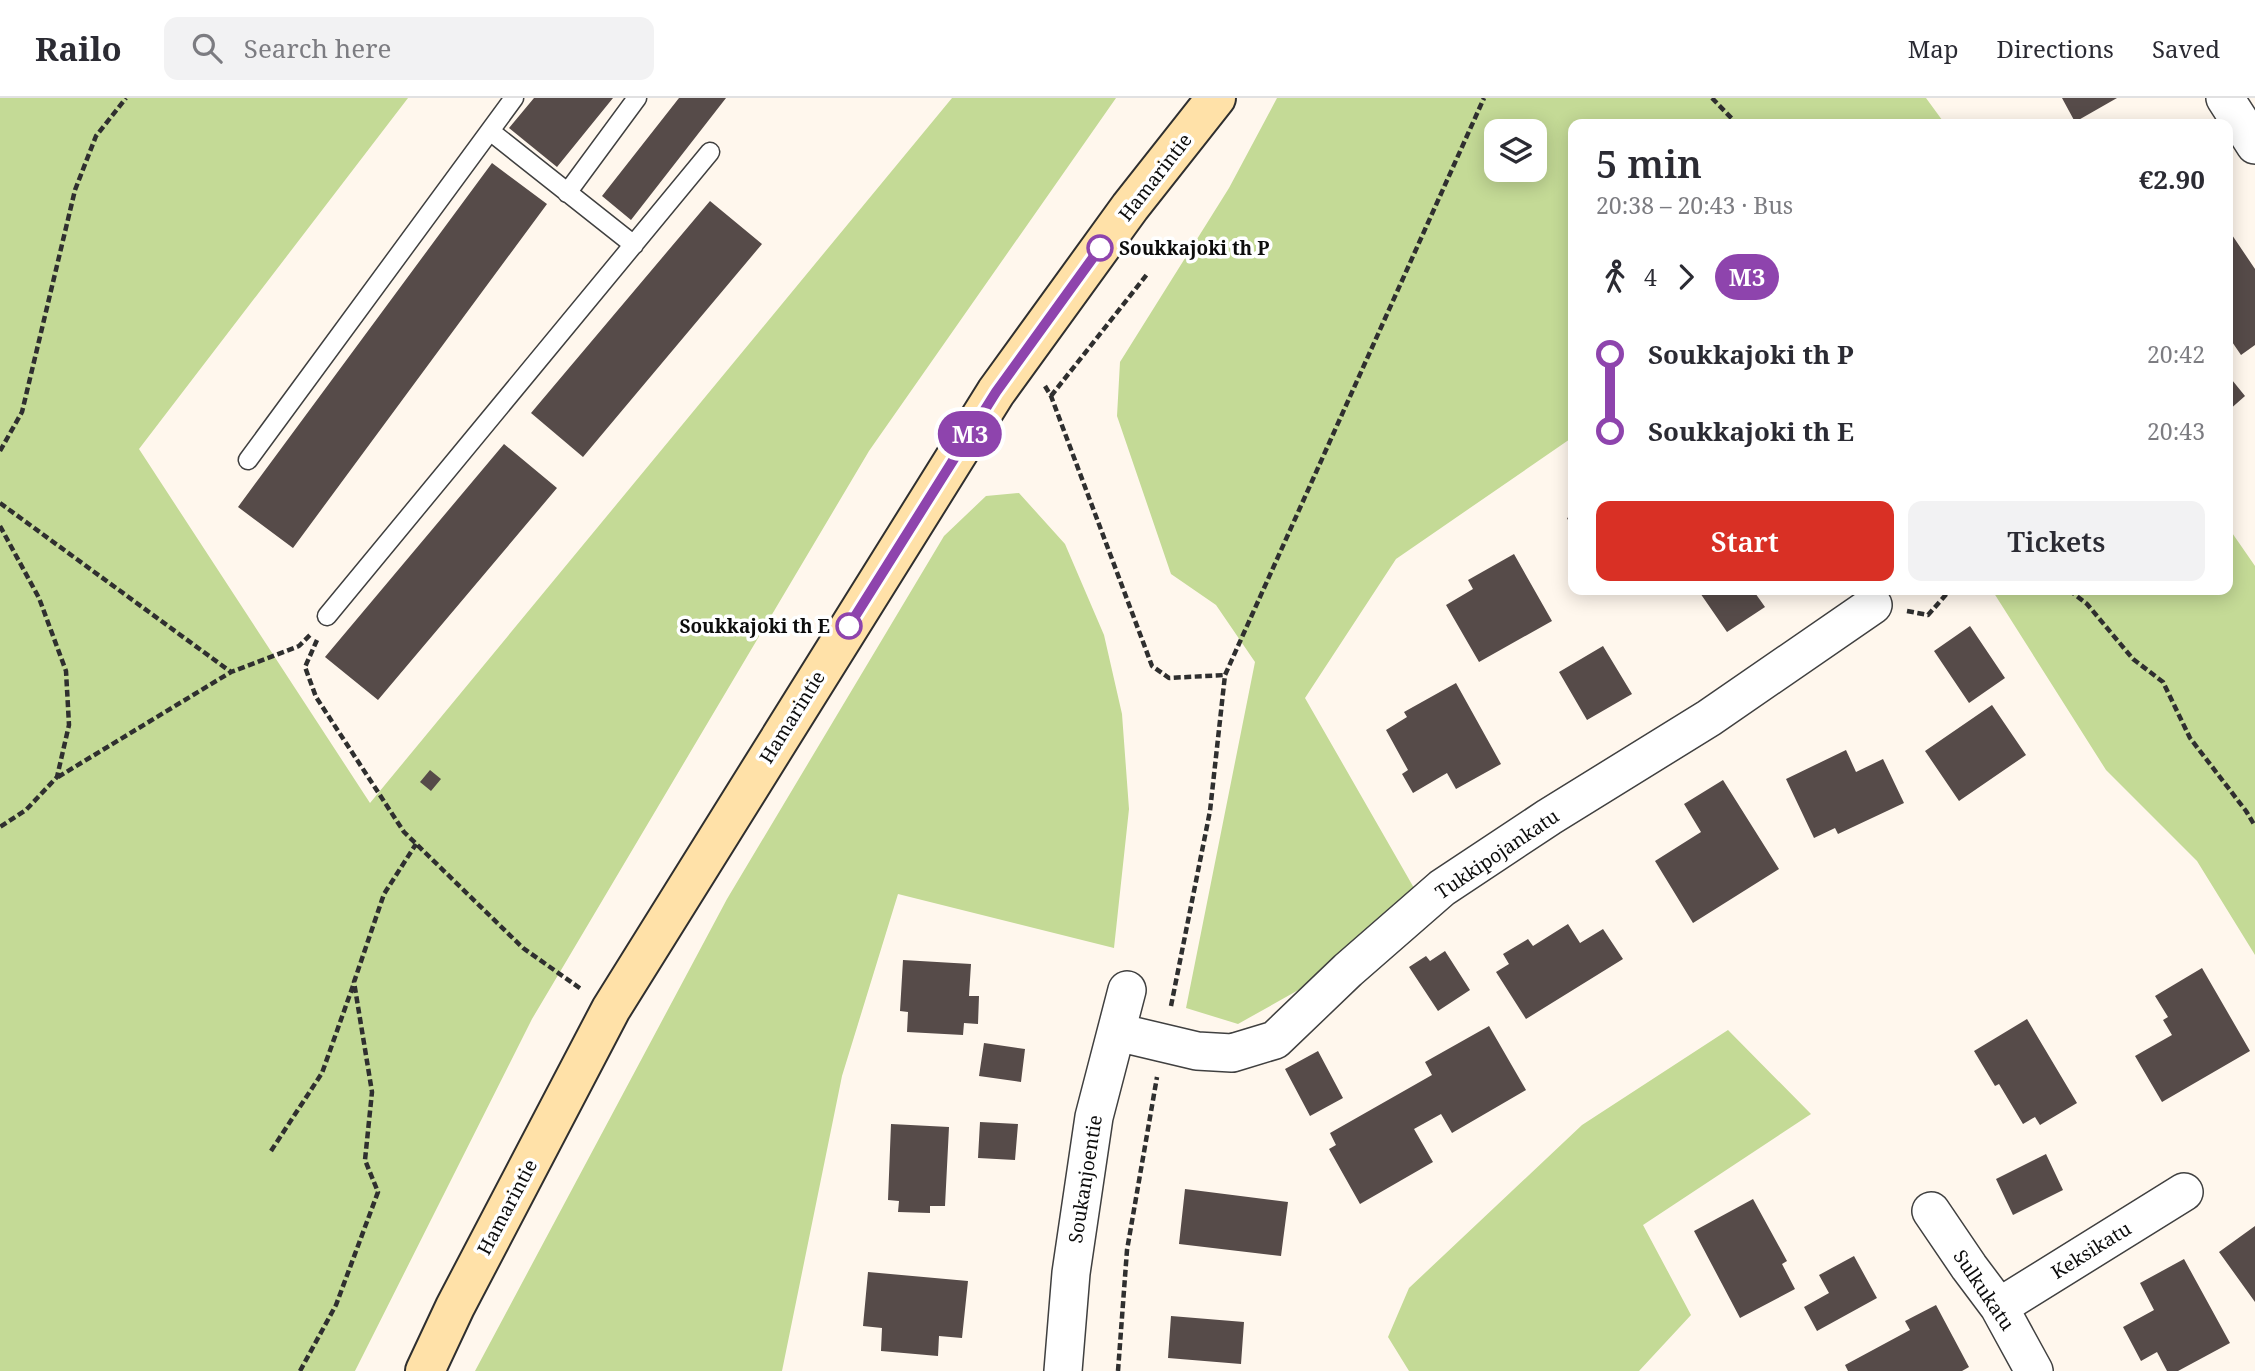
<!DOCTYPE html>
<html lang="en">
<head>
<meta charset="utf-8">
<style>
  body { margin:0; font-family:"Noto Serif",serif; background:#f2f2f3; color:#2b2b33; height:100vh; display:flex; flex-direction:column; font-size:26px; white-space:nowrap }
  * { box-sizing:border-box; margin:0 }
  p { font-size:23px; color:#7c7c81 }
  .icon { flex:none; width:38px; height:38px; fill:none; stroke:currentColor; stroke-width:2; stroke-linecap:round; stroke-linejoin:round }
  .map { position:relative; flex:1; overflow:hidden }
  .drawer { position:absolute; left:1568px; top:21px; width:665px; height:476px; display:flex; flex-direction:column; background:#fff; border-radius:14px; box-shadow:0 4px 18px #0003 }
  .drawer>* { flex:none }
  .badge { padding:0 14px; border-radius:23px; font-size:24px; line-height:46px }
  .buttons { position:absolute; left:1484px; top:21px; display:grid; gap:14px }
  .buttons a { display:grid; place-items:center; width:63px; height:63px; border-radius:14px; background:#fff; box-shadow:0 4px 18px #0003; font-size:35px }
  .map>.badge { position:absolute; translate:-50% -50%; box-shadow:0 0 0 4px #fff }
  .legs { display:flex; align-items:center; gap:10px; height:77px; padding:0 28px; font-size:23px }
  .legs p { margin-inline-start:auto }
  .overview { display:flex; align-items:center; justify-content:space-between; height:119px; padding:0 28px }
  h1 { font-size:38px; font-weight:600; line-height:52px }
  .action { display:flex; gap:14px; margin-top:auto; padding:14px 28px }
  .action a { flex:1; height:80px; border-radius:14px; background:#d93025; color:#fff; font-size:28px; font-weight:600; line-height:80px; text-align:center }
  .action a+a { background:#f2f2f3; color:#2b2b33 }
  ul { padding:0 28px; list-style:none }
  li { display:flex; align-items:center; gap:24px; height:77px; font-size:26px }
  li i { display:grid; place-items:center; width:10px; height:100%; margin:0 9px; background:currentColor }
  li i::after { content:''; width:18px; height:18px; margin:-9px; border:5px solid; border-radius:50%; background:#fff }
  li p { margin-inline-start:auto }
  li:first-child i { background:linear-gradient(#0000 50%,currentColor 0) }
  li:last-child i { background:linear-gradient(currentColor 50%,#0000 0) }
  header { display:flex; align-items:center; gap:42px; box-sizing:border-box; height:98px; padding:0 35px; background:#fff; border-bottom:2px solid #e1e1e2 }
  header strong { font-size:33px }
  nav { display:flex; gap:38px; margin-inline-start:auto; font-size:24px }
  .search { width:490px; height:63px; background:#f2f2f3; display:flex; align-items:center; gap:18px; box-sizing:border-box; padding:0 24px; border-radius:14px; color:#7c7c81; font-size:26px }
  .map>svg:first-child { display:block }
  .forest { fill:#c4da96; fill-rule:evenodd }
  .building { fill:#564b49 }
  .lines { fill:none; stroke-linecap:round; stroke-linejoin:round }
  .service-casing { stroke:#404040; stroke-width:21 }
  .minor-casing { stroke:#404040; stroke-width:40 }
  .secondary-casing { stroke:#2f2f2f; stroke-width:42 }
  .path { stroke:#2f2f2f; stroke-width:4.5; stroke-dasharray:7 3.5; stroke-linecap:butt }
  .service { stroke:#fff; stroke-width:18 }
  .minor { stroke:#fff; stroke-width:37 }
  .secondary { stroke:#ffe1a8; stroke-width:38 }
  .line-1-casing { stroke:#fff; stroke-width:16 }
  .line-1 { stroke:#8e44ad; stroke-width:10 }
  .stop-1-dot { fill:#fff; stroke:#8e44ad; stroke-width:3.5 }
  .labels { text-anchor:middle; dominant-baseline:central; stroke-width:7; stroke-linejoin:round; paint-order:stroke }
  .street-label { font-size:19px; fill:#0d0d0d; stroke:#fff }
  .stop-label { font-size:19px; font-weight:bold; fill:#0d0d0d; stroke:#fff; text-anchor:start }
</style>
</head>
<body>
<header>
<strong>Railo</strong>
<div class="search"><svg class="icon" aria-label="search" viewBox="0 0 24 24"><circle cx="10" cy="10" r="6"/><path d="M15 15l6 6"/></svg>Search here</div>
<nav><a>Map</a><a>Directions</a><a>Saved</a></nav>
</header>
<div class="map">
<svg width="2255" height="1273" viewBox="0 0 2255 1273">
  <rect width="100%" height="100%" fill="#fff7ed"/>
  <path class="forest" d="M0 0H408L139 351 370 705 952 0H1116L869 353 532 921 355 1273H0Z
    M1277 0H1926L1945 26H1573V339L1396 461 1305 600 1414 790 1302 890 1238 926 1186 910 1255 564 1216 507 1171 476 1117 318 1120 264 1229 90ZM1496 33H1535V72H1496Z
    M1019 395 1065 446 1104 537 1122 616 1129 711 1114 850 898 796 842 978 782 1273H475L727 801 944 438 986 398Z
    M2228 429 2255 468V857L2197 763 2106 672 1992 492H2228Z
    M1728 932 1811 1016 1643 1127 1691 1217 1639 1273H1409L1388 1239 1409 1190 1582 1027Z"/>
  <path class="building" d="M534 0H613L557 69 509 30Z
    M679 0H726L631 122 602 98Z
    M2062 0H2117L2075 24Z
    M492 65 547 106 293 450 238 409Z
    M710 103 762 146 583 359 531 315Z
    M2228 131 2255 171V247L2241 257 2228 238Z
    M2228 277 2245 298 2228 313Z
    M504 346 557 390 378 602 325 559Z
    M1573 417V432L1567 420Z
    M1514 456 1552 523 1479 564 1446 507 1473 491 1468 482Z
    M1698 492H1753L1765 509 1727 534Z
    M1970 528 2005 580 1969 605 1934 553Z
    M1603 548 1632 596 1587 622 1559 574Z
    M1456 585 1501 666 1456 691 1447 675 1413 695 1402 676 1408 672 1386 632 1407 619 1404 614Z
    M1992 607 2026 657 1959 703 1925 653Z
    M1846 652 1856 674 1883 661 1904 705 1838 736 1835 730 1814 740 1786 681Z
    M430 672 441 681 431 693 420 684Z
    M1723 682 1779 771 1693 825 1655 763 1701 734 1684 706Z
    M1568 826 1580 845 1603 831 1623 861 1526 921 1496 874 1509 866 1503 856 1528 841 1533 848Z
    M1445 853 1470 892 1438 913 1409 869 1426 858 1430 863Z
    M903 862 971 866 969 898H979L978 926 964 925 963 937 907 934 908 914 900 913Z
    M2202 870 2250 953 2162 1004 2135 958 2172 937 2163 922 2168 919 2155 898Z
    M2027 921 2077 1005 2040 1027 2035 1019 2023 1026 1999 986 1995 988 1974 953Z
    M1489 928 1526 992 1452 1035 1441 1016 1414 1031 1433 1064 1360 1106 1329 1051 1336 1047 1330 1035 1432 977 1425 964Z
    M984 945 1025 951 1021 984 979 978Z
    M1318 953 1343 1000 1310 1018 1285 971Z
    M980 1024 1018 1026 1015 1062 978 1060Z
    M891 1026 949 1029 945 1108H930V1115L898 1114 899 1103 888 1102Z
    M2046 1056 2063 1092 2013 1117 1996 1081Z
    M1185 1091 1288 1104 1281 1158 1179 1146Z
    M1753 1101 1787 1163 1782 1166 1795 1191 1740 1220 1694 1133Z
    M2255 1128V1204L2219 1154Z
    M1854 1158 1877 1200 1817 1233 1804 1209 1829 1195 1819 1177Z
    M2184 1161 2230 1245 2178 1273H2167L2157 1254 2141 1263 2123 1229 2154 1212 2140 1185Z
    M868 1174 968 1183 962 1240 939 1238 938 1258 881 1253 882 1230 863 1228Z
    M1936 1207 1969 1269 1962 1273H1848L1845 1267 1910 1232 1905 1223Z
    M1171 1218 1244 1224 1241 1266 1168 1260Z"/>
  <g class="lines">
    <g class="service-casing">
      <path id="service" d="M490 33 634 147
        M567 95 637 0
        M248 362 514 0
        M327 518 710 54"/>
    </g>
    <g class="minor-casing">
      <path id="minor" d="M2225 0 2255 47
        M1117 934 1197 953 1232 955 1275 942 1348 872 1442 790 1549 719 1709 620 1873 507
        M1931 1113 1969 1169 1999 1209 2034 1273
        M1999 1209 2184 1094
        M1063 1273 1071 1175 1094 1019 1127 892"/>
    </g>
    <g class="secondary-casing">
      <path id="secondary" d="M425 1273 455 1209 611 911 996 294 1130 109 1216 0"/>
    </g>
    <path class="path" d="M1712 0 1737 26
      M1045 288 1051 298 1152 568 1169 580 1225 577
      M1051 298 1148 175
      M0 353 22 314 75 92 96 38 126 0
      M0 405 231 574
      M0 428 39 500 66 573 69 627 57 679 26 712 0 729
      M2069 492 2087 506 2133 561 2163 584 2190 640 2246 713 2255 728
      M1907 513 1928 517 1950 492
      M317 542 305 569 316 599 404 734 523 850 581 891
      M58 679 231 574 299 548 311 536
      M1171 908 1210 713 1225 577 1484 0
      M271 1053 322 975 354 885
      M300 1273 336 1207 378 1094 365 1062 372 994 354 884 384 796 416 746
      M1118 1273 1127 1152 1157 979"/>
    <use href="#service" class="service"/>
    <use href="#minor" class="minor"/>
    <use href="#secondary" class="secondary"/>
  </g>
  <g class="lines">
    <g class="line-1-casing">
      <path id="line-1" d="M849 528 996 294 1100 150"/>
    </g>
    <use href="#line-1" class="line-1"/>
  </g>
  <g class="stop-1-dot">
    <circle cx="1100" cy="150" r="12"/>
    <circle cx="849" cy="528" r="12"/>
  </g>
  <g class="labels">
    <g class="street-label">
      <text transform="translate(1155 79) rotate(-52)">Hamarintie</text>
      <text transform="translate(792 619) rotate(-58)">Hamarintie</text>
      <text transform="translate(1497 756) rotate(-34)">Tukkipojankatu</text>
      <text transform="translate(1085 1081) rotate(-81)">Soukanjoentie</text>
      <text transform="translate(507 1109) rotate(-62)">Hamarintie</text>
      <text transform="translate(2091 1152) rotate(-32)">Keksikatu</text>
      <text transform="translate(1984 1192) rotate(56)">Sulkukatu</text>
    </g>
    <g class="stop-label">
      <text x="1119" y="150">Soukkajoki th P</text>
      <text x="830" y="528" text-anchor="end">Soukkajoki th E</text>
    </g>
  </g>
</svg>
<div class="buttons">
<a><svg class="icon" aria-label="layers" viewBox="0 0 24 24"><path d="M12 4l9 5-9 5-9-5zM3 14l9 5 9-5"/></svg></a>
</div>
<b class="badge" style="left:970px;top:336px;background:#8e44ad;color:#fff">M3</b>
<section class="drawer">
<div class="overview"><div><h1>5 min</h1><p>20:38 – 20:43 · Bus</p></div><b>€2.90</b></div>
<div class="legs"><svg class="icon" aria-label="walk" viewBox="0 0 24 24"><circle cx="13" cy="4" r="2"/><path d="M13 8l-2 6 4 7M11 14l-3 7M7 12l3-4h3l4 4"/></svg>4<svg class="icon" aria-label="forward" viewBox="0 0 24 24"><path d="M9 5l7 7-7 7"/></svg><b class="badge" style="background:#8e44ad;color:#fff">M3</b></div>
<ul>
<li><i style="color:#8e44ad"></i><b>Soukkajoki th P</b><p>20:42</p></li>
<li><i style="color:#8e44ad"></i><b>Soukkajoki th E</b><p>20:43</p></li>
</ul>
<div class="action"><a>Start</a><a>Tickets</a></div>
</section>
</div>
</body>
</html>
